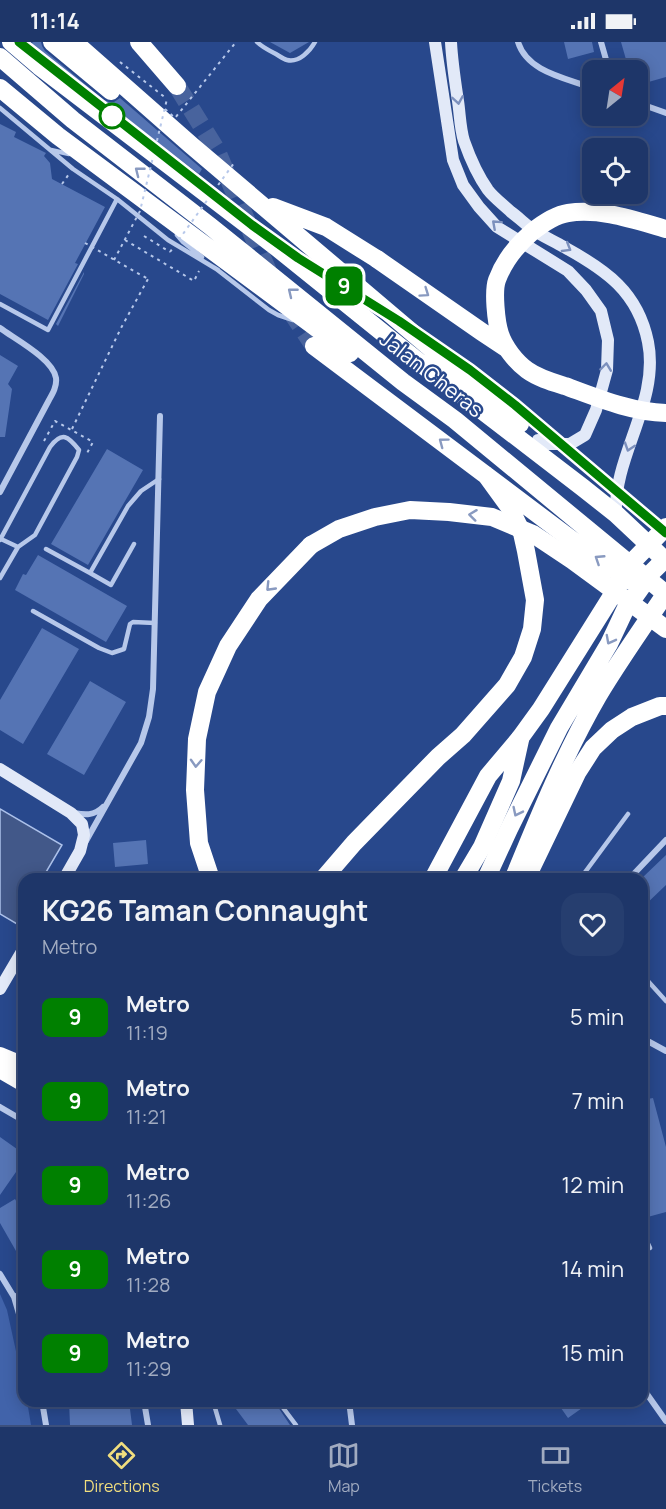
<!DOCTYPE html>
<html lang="en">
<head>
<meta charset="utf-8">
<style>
  body { margin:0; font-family:Manrope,sans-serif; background:#263e6f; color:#f1f3f6; height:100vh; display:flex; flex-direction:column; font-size:22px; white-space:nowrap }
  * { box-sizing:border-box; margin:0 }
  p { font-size:20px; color:#a1abc0 }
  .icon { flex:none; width:33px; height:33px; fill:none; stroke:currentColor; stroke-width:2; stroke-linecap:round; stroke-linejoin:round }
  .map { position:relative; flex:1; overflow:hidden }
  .side { position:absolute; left:18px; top:831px; width:630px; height:534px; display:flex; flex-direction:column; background:#1e3669; border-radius:18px; box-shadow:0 3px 15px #0003,0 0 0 2px #3c507d }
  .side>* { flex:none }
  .badge { padding:0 12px; border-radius:9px; font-size:21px; line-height:39px }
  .needle { width:39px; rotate:30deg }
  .fabs { position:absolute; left:582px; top:18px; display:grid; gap:12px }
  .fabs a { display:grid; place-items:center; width:66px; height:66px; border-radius:12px; background:#1e3669; box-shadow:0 3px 15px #0003,0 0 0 2px #3c507d; font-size:30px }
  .map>.badge { position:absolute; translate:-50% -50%; box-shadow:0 0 0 3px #fff }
  .round { display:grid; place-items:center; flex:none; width:63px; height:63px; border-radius:18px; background:#263e6f }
  .overview { display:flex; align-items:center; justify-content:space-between; height:102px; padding:0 24px }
  h1 { font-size:28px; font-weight:700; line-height:45px }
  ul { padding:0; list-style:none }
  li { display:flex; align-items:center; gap:18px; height:84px; padding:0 24px }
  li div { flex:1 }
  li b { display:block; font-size:22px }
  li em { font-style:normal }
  li .badge { min-width:66px; font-weight:700; text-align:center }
  .status { display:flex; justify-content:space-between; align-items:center; height:42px; padding:0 30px; background:#1e3669; direction:ltr }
  .status svg { height:16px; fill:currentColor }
  .menu { display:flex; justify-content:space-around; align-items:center; height:84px; border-top:2px solid #3c507d; background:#1e3669; font-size:16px; color:#a1abc0 }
  .menu a { display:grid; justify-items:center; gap:3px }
  .menu .selected { color:#f1de7e }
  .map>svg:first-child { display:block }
  .green { fill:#4163aa }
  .water { fill:#425889; stroke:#acc1ea; stroke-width:1.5 }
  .building { fill:#5574b4 }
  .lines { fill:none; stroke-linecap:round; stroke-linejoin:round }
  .highway-tunnel { stroke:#48639d; stroke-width:18; stroke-dasharray:18 9; stroke-linecap:butt }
  .path { stroke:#b7c8ea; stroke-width:2; stroke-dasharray:3 4.5; stroke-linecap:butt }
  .lane { stroke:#b7c8ea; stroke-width:4.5 }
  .street { stroke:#b7c8ea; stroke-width:6 }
  .secondary { stroke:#e2e9f8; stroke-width:12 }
  .highway { stroke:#fff; stroke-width:18 }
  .rail { stroke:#fff; stroke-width:3; stroke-dasharray:10 4.5; stroke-linecap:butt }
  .path-bridge { stroke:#b7c8ea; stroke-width:2; stroke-dasharray:3 4.5; stroke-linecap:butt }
  .highway-bridge { stroke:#fff; stroke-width:18 }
  .oneway { stroke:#7c90bd }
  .oneway2 { stroke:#899ac0 }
  .line-casing { stroke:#fff; stroke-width:14 }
  .line { stroke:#008000; stroke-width:9 }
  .stop-dot { fill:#fff; stroke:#008000; stroke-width:3 }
  .labels { text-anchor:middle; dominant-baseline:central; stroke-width:5; stroke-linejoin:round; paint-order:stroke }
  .street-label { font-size:21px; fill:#fff; stroke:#28488c }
</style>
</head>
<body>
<div class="status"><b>11:14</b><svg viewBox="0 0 49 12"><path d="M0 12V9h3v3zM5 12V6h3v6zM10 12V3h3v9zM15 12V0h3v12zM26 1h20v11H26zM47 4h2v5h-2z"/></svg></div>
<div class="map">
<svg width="666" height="1383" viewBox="0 0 666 1383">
  <rect width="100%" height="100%" fill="#28488c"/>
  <path class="green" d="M0 1252 7 1268 24 1346V1359H27L31 1383H0Z"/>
  <path class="water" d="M0 767 62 803 42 837H24V869L17 882 0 872Z"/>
  <path class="building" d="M33 0H41L42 4 45 9 104 58 109 60H114L120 56 202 127 199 132 46 15 31 2Z
    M270 0H309L290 11Z
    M564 0H592L594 10 568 17Z
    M621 0H666V35L638 43V28H629Z
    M0 82 16 90 14 95 46 111 44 114 50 121 52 137 105 165 75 221 78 222 48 278 0 252Z
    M84 230V232L58 284 56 282Z
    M0 313 18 324 8 342 12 347 5 395H0Z
    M107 407 143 428 88 523 51 502Z
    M38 513 127 564 106 600 15 548 23 532 26 533Z
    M42 586 79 607 23 702 0 688V658Z
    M90 639 126 660 84 733 47 712Z
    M146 798 148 822 115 825 113 801Z
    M666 813V843L642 866V836Z
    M653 1056 666 1105V1170L644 1176 642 1167V1058Z
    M0 1095 24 1112V1129L21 1133 16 1130 0 1153Z
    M15 1157 24 1173V1223L0 1181V1166Z
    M69 1359H129L132 1383H70Z
    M230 1359H274L290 1383H248Z
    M556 1359H592L568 1376Z"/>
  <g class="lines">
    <path class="highway-tunnel" d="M177 44 216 107 270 234
      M290 268 314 304"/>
    <path class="path" d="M120 20 167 57
      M62 142 69 132
      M144 194 170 210
      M125 198 194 239 199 229
      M72 387 121 286 148 237
      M44 399 55 379 93 400 86 413"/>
    <path class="lane" d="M257 0C262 5 268 8 274 11 278 13 283 17 287 18 299 21 310 9 315 0
      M0 66 73 127 117 157 168 198 218 228
      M51 108 69 112
      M177 193 183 200 202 215
      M215 226 269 268 278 273 293 278
      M0 262 48 288 117 157
      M1 497 18 505
      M0 498 50 405C62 389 68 394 79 408L77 415 35 493 18 505 0 536
      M134 502 111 543 90 531 128 464 141 449 159 437
      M46 507 90 531
      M33 569 99 606 112 611 124 607 130 582 133 580 155 581
      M580 837 628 772
      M647 938 666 959
      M642 1189 650 1206
      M213 1359 220 1383
      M278 1359 296 1383"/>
    <path class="street" d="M518 0C527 30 566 36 592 46
      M601 0 609 28
      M638 61 666 71
      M0 286C15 297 53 317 56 336 57 344 53 351 49 358L0 450
      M74 771C85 773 94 774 103 765
      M86 799 141 701 149 675 153 647 160 374
      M629 837 666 798
      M642 996 666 1009
      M0 1065 24 1079
      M0 1232 14 1255 24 1289
      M14 1255 24 1251
      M642 1345 666 1379
      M42 1359 46 1383
      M144 1359 148 1383
      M349 1359 352 1383"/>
    <path class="secondary" d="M435 0 453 118 463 143 479 165 497 185 568 229 586 248 601 269 608 298 607 328 596 368 585 393 570 402H549L538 398
      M451 0C452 20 455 39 458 59 460 72 460 86 464 99 470 116 478 134 488 148 494 156 504 163 511 170 518 175 525 182 532 187 542 194 554 199 564 205 606 228 638 250 648 300 660 360 613 414 616 472
      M0 727 71 771 82 782 84 793 80 809 64 837
      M0 947 24 906
      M186 1359 188 1383"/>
    <path class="highway" d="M11 0 39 24 275 204 419 320 582 445 616 472 666 519
      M52 0 111 49
      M74 0 191 103 520 382
      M139 0 177 44
      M0 15 73 78 210 184 403 340 455 378 666 552
      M0 46 58 94 350 311
      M273 165 326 185 377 217
      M314 304 592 513 636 542
      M211 837 199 801 195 748 197 697 207 650 228 604 259 557 311 503
      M323 837 354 801 438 715 463 693 507 643 523 615 532 587 535 558 526 509 522 491 510 466 486 433
      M433 837 488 734 520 696
      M463 837 482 805 511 739 520 698
      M526 837 577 731 593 706 612 688 632 675 660 664H666
      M0 1014 24 1024
      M0 1027 24 1041"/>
    <path class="rail" d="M19 0C96 61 172 124 251 183 316 232 390 269 456 317 529 371 597 432 666 491"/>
    <path class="path-bridge" d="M165 67 175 76 236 0
      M85 201 148 237
      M170 210 234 121
      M114 218 140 169 167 57"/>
    <path class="highway-bridge" d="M666 187C634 178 601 166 568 171 555 173 542 182 532 190 517 203 504 219 497 238 493 249 496 280 500 292 504 305 516 320 527 328 538 336 552 340 565 344 598 356 631 370 666 371
      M377 217 482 290 506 306
      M311 503 339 487 375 475 410 468 449 470 492 475 533 492 572 518 666 587
      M520 696 541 667 635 517 666 485
      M515 833C540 772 565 711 598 654 619 619 643 585 666 551
      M486 837 509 787 559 686 609 602 625 568 652 530 666 516"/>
  </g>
  <defs><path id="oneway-chevron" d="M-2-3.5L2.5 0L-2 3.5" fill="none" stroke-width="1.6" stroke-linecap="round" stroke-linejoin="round" transform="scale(1.5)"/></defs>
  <g class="oneway">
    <use href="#oneway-chevron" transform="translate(458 58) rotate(81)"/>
    <use href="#oneway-chevron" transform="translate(496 182) rotate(-138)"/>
    <use href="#oneway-chevron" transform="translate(567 206) rotate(31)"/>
    <use href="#oneway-chevron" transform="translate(606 325) rotate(-83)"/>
    <use href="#oneway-chevron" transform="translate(629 405) rotate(108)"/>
  </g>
  <g class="oneway2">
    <use href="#oneway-chevron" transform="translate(139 129) rotate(-142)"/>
    <use href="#oneway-chevron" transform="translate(292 250) rotate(-141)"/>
    <use href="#oneway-chevron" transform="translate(425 251) rotate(35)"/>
    <use href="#oneway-chevron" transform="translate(443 400) rotate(-143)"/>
    <use href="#oneway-chevron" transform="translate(473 473) rotate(-173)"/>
    <use href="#oneway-chevron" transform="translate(599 517) rotate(-147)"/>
    <use href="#oneway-chevron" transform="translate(270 545) rotate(134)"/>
    <use href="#oneway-chevron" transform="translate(610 598) rotate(118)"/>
    <use href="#oneway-chevron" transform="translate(196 721) rotate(93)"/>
    <use href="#oneway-chevron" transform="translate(517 770) rotate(116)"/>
  </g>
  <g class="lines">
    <g class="line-casing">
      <path id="line" d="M19 0 252 183 298 216 399 279 470 328 515 363 666 491"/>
    </g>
    <use href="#line" class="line"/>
  </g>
  <circle class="stop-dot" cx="112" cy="74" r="12"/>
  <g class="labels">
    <g class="street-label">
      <text transform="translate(432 332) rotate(38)">Jalan Cheras</text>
    </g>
  </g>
</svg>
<div class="fabs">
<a><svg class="needle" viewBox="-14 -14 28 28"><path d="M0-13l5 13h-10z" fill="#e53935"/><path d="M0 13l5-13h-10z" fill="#a1abc0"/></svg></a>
<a><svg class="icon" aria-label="locate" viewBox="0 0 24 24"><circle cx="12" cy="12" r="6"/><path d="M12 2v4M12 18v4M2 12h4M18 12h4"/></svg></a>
</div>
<b class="badge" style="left:344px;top:244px;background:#008000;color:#fff">9</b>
<section class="side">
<div class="overview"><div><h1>KG26 Taman Connaught</h1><p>Metro</p></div><a class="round"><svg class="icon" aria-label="heart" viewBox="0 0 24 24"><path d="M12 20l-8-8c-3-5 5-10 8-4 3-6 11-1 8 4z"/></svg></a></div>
<ul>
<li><span class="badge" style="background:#008000;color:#fff">9</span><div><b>Metro</b><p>11:19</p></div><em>5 min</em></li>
<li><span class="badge" style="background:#008000;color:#fff">9</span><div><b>Metro</b><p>11:21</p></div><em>7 min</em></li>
<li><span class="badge" style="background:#008000;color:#fff">9</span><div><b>Metro</b><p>11:26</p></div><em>12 min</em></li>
<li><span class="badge" style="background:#008000;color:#fff">9</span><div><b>Metro</b><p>11:28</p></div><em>14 min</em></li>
<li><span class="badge" style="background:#008000;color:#fff">9</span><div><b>Metro</b><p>11:29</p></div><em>15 min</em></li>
</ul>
</section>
</div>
<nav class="menu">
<a class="selected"><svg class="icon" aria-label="directions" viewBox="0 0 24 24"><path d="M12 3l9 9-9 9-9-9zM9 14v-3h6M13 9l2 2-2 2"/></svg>Directions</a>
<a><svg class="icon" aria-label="map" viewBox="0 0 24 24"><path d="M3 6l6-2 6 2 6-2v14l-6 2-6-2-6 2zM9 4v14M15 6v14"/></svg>Map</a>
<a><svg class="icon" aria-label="tickets" viewBox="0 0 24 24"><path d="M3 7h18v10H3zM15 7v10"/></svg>Tickets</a>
</nav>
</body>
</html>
